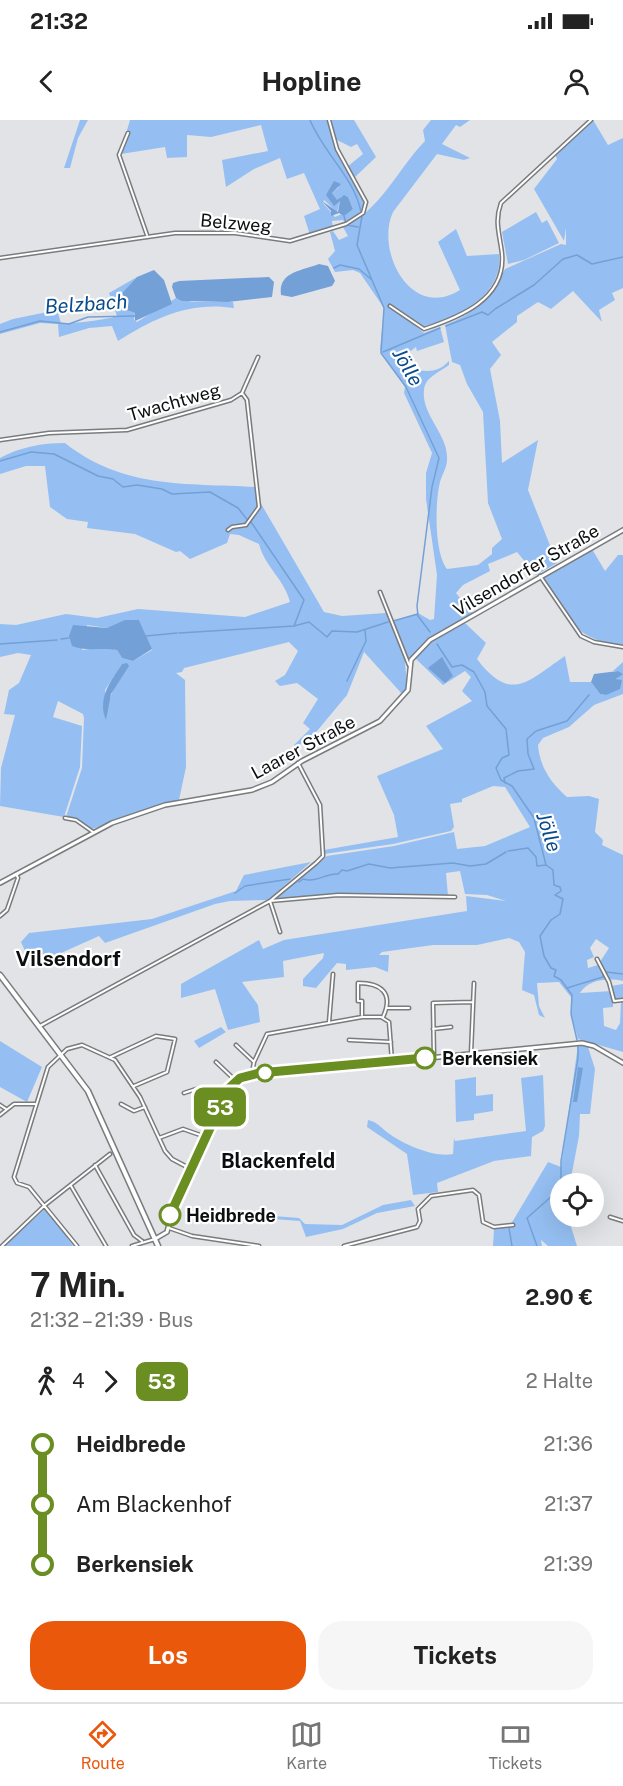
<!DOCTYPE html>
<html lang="de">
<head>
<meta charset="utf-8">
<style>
  body { margin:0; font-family:"Public Sans",sans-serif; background:#f6f6f6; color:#222; height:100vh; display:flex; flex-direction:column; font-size:22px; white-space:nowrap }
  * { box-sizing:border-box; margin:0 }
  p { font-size:20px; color:#767676 }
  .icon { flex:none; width:33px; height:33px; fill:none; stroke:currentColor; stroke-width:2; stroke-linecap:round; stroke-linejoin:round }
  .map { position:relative; height:1126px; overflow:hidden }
  .details { display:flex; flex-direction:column; background:#fff; flex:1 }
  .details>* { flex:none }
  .badge { padding:0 12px; border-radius:9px; font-size:21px; line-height:39px }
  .buttons { position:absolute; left:550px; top:1053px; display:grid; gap:12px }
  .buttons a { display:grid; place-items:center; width:54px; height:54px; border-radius:50%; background:#fff; box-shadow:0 6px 24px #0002; font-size:30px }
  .map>.badge { position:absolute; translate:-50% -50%; box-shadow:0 0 0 3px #fff }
  .legs { display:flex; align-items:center; gap:9px; height:66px; padding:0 30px; font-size:20px }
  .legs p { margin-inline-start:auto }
  .overview { display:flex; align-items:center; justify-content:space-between; height:102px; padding:0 30px }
  h1 { font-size:33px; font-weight:700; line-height:45px }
  .button { display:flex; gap:12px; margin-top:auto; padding:12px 30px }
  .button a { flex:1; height:69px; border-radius:24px; background:#ea580c; color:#fff; font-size:24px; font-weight:700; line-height:69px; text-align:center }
  .button a+a { background:#f6f6f6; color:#222 }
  ul { padding:0 30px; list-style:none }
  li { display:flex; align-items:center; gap:21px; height:60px; font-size:22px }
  li i { display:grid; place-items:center; width:9px; height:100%; margin:0 8px; background:currentColor }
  li i::after { content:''; width:15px; height:15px; margin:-8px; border:4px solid; border-radius:50%; background:#fff }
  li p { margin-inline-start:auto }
  li:first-child i { background:linear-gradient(#0000 50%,currentColor 0) }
  li:last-child i { background:linear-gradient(currentColor 50%,#0000 0) }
  .status { display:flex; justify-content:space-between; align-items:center; height:42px; padding:0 30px; background:#fff; direction:ltr }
  .status svg { height:16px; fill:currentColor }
  header { display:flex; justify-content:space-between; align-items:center; height:78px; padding:0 30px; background:#fff; font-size:27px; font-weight:700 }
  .menu { display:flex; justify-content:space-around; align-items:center; height:84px; border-top:2px solid #e0e0e0; background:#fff; font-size:16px; color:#767676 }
  .menu a { display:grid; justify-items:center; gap:3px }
  .menu .active { color:#ea580c }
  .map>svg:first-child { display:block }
  .green { fill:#95bff2; fill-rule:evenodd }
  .water { fill:#73a0d6 }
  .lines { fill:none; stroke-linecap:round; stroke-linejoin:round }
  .stream { stroke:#73a0d6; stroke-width:1.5 }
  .minor-casing { stroke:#797b7d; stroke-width:5 }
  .tertiary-casing { stroke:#797b7d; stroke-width:6 }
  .secondary-casing { stroke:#797b7d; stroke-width:7 }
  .minor { stroke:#fff; stroke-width:2 }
  .tertiary { stroke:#fff; stroke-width:3 }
  .secondary { stroke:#fff; stroke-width:4 }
  .line-1-casing { stroke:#fff; stroke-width:14 }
  .line-1 { stroke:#6b8e23; stroke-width:9 }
  .stop-1-dot { fill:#fff; stroke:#6b8e23; stroke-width:3 }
  .labels { text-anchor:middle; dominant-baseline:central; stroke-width:4.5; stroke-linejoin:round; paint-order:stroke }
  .street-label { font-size:18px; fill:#0d0e0f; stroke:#fff }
  .stop-label { font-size:18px; font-weight:bold; fill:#0d0e0f; stroke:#fff; text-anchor:start }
  .water-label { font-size:20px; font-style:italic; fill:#0a4b8c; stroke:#fff }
  .neighbourhood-label { font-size:20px; font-weight:bold; fill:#0d0e0f; stroke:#fff }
  .quarter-label { font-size:21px; font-weight:bold; fill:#0d0e0f; stroke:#fff }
</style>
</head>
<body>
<div class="status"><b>21:32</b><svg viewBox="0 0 49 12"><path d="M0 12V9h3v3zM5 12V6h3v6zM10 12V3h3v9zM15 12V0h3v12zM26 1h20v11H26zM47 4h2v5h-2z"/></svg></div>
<header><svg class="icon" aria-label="back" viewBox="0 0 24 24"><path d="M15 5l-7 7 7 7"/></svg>Hopline<svg class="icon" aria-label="person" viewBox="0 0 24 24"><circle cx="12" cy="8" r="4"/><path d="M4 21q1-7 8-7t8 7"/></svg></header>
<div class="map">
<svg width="623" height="1126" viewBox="0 0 623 1126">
  <rect width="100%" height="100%" fill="#e1e3e6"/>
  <path class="green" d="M80 0H88L78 18 70 48H64Z
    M130 0H328L336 30 364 76V86L356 97 345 104 343 100 332 101 333 108 310 115 304 96 320 89 304 53 287 59 280 38 254 49 226 67 222 40 268 31 261 5 211 17 187 15V37L167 38 165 27 121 34 130 12 127 10ZM333 67H339L332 73 337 81 342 76 348 77 353 89 335 97 323 83 324 80 337 92 340 81 337 82 330 71Z
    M330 0H354L376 37 354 58 347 47 363 34 357 24 351 27 335 19Z
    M431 0H470L460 7 456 5 442 24 470 38 464 40 437 34 393 92C375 131 411 201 460 170L438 122 456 109 467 136 499 134C504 174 458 199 424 206L391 185 424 213 440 207 444 222 417 231 416 227 404 236 412 249C427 252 438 253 449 241V245C440 252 425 257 424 270 421 295 449 315 447 340 447 347 442 355 440 362 435 383 434 432 447 449L478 445 492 434V428L502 419 488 383 483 292 467 264 460 245 452 242 445 205C475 194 491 176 505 149L561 124 566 125V108L564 121 534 69 557 39 555 34 593 0 608 25 623 18V168L612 173 615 180 599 190 602 202 573 171 551 189 538 182 517 196V202L492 222 501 235 490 249 500 301 502 343 538 320 528 370 557 443 536 455 517 432 488 444 490 451 463 465 456 473 473 494 428 519 405 543 407 565 403 575 364 532 347 575 317 611 297 627 298 630 294 625 310 609 303 603 318 579 297 563 280 566 275 561 285 555 298 531 289 522 184 548 182 552 176 553 185 560 186 647 179 680 92 709 76 699 66 697 82 648 84 598 83 594 58 581 53 597 82 606 80 647 64 697 0 686 1 648 15 595 4 594 9 570 19 563 31 535 18 533 0 537V504L16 505 66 494 97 498 138 489 245 497 290 482C285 460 265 447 259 424L239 415 230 414 227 423 190 439 180 431 176 432 135 414 87 408 88 402 67 399 50 387 45 346H26L0 354V338C20 327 42 323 65 323 123 369 185 363 255 367L257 382H260L324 492 342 496 386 493 400 521 393 501 418 493 430 500 434 499 437 455 426 379V353L432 333 404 273 405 267 380 230 384 188 360 153 353 150 335 152 328 139 335 131 330 112 333 111 339 120 348 116 343 107C381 90 397 50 425 21L423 10ZM139 500 152 530 133 541 122 538 117 530 104 527 82 530 87 505 107 508ZM122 544 107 587 105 570Z
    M536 92 542 103 547 100 559 123 524 140 508 144 502 112Z
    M137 157 122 173V179L130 191 135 193 134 200 137 202 176 178 192 182H233L234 188C190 181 154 198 118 221L112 206 89 208 59 217 58 204 40 203 0 214V204L13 199 57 190 61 203C66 205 111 199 117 196L109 173Z
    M592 429 605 451 618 435H623V526C571 518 569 498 542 457Z
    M465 503 486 523 477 539C511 584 528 561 565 536L570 562H591L600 574 606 575 617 561 618 551H613L623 542V574L594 585 569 607 543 618 538 625C540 647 550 662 567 677L589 676 599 679 595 712 603 720 602 725 623 735V861C608 858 589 859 580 873L612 871 611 866 623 864V932L578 919 571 894V877L559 862 537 863 539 886 545 898 539 895 534 875 522 870 525 832 519 822 509 818 477 825H433L382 832 379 835H389L388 852 375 847 346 850V844L337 843 316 868 303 866V859L323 838 324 833 283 841 284 857 242 862 258 885 260 902 228 910 215 869 181 878V864L259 820 263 829 284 820 467 791 466 776 506 781 487 775 465 774 460 751 446 753 448 776 338 775 274 780 327 736 394 726 454 712 457 729 485 726 530 707 505 667 493 666 462 679V682L450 684 454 707 451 711 393 724 324 734V730L398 717 394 695 377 656 443 629 426 606 472 581 462 571 471 557 465 551 443 565 414 537 428 524ZM596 819 609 828 598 845 588 848 587 840 594 837 590 828ZM613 882H621L620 903 616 910 604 906 603 888 613 887Z
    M311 742 268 780 230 781 215 784 105 823 99 816 32 846 21 822 29 813 152 799 236 771 244 755Z
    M221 907 226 912 199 928 194 921Z
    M0 921 42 947 27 982 0 967Z
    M578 925 588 927 595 949 590 994H580L579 1016 570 1063 561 1064V1076L556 1075 554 1079 561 1088V1096L568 1097 577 1126H548L541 1120 542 1126H493L494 1109 514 1106 511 1104 548 1042 561 1047Z
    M543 955 545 1006 543 1011 532 1017 531 1036 494 1041 437 1063 438 1072 413 1075 407 1034 367 1007 368 1000C378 1002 382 1009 391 1015 405 1025 436 1038 453 1034L454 1018 455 1021 526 1011 521 958Z
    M476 957V976L493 974V991L474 994V1000L456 1002 455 960Z
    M411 1080 415 1086 377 1093 343 1109 306 1117 300 1101 209 1094V1091L299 1098 305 1104 342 1105 383 1085Z
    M46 1088 73 1126H4Z"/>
  <path class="water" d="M334 61 341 64 332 73 337 80 344 75 348 77 353 89 344 96 339 93 331 96V91L322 81 338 92 340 81 334 86 326 75Z
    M319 144 328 146 335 161 332 166 292 177 281 175C278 152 301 151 319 144Z
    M154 150 164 160 172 184 135 201V193L127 190 122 173 137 157Z
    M269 157 274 162 272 177 228 182 182 181 176 178 172 167 173 163 179 161Z
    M125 500H139L152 529 133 541 122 538 117 530C101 527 86 532 72 526L69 516 73 505 107 508Z
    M442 537 453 556 445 563 428 548Z
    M127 543 129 546 111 574 106 600C97 579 110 562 122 544Z
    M618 551 623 554 616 559 622 560 620 569 606 575 600 574 591 562 594 554Z
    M578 947 583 948 577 982H573Z"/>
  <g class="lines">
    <path class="stream" d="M310 0C324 34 354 57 361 92
      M344 96 346 103
      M362 96 357 125 384 188 381 233 406 267 439 338 432 367 417 486 418 496 430 512
      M347 105 358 107
      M334 148 340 145 359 149 372 160
      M495 189 534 165 563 139 577 135 592 144 623 137
      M446 206 482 192 488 195 494 190
      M0 212 40 201 69 204 88 197 135 196
      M383 232 440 208
      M0 341 31 332 54 334 98 356 113 359 123 367 137 365 162 369 172 374 210 372 238 388 249 402
      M251 402 304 480 294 506
      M393 501 418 494
      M179 513 294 506 309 502 327 517 332 511 357 512 388 502
      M146 516 177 513
      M61 519 69 518
      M0 524 57 520
      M437 524 452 547 462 545 474 552 485 572 487 586 506 609 509 635 502 638 496 648 501 660 512 666 534 698 546 745 553 750 554 765 560 767 561 771 555 775 563 779 560 794 551 800 540 816 544 836 551 848 556 850 554 856 561 860 572 875 571 894 577 920
      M347 561 366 521 365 510
      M505 663 504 658 518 651 534 649 528 634 527 619 536 611 567 601 589 575
      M508 731 528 728 536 737 537 746 546 745
      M299 762 303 759C318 763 325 753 338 754L342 750 347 751 369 744 390 748 453 743 470 746 486 744 506 732
      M235 773 245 766 290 759
      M606 852 623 854
      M567 868 603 857V853
      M561 1065V1041L578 938V926
      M509 1108 512 1126
      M537 1126 527 1098 561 1068"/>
    <g class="minor-casing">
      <path id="minor" d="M128 13 119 35 147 115
        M0 138 175 113H235L290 121 346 104 363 93 366 82 337 29 329 0
        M390 186 424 209C460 197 506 179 502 134 500 115 494 102 501 83L591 0
        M0 320 49 313 127 310 231 280 242 273 258 237
        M228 410 232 407 246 405 259 387 247 280 242 273
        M540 456 581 516 594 522 623 527
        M380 472 409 545
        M65 698 76 700 93 712
        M270 781 338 775 455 777
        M270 781 280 812
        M0 796 7 790 18 758 16 754
        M597 839 609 862 614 881 623 880
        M387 888H409
        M362 895V881H358V863C381 863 394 873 383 897
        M329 902 333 854
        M40 906 270 781 316 743 323 736 320 685 298 643
        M433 909 451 907
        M349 920 391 922
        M236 925 254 942
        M471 933 474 863
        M111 937 156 916 175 919 167 952 134 966
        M434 937 433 883 473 882
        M216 942 236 961
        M252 954 254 942 267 914 362 897H381L389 902 392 941
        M184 973 199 968 223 978
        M121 984 134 991 145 987
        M0 985 6 989
        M0 995 14 984H35
        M159 1018 183 1009 206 1017
        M95 1045 134 1115 142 1121
        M71 1066 106 1126
        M610 1097 623 1101
        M169 1108 192 1116 259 1126
        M2 1126 45 1085 110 1034
        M77 1126 29 1067 17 1063 14 1057 48 947 67 929 82 925 115 940 140 977 165 1031 172 1039 189 1048
        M132 1126 155 1119
        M344 1126 417 1107 420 1101 418 1089 431 1076 473 1070 479 1075 483 1102 494 1107 513 1105"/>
    </g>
    <g class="tertiary-casing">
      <path id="tertiary" d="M0 763 112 703 165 685 252 670 272 662 302 641 380 601 408 570 411 540 430 520 623 410
        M155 1119 167 1112 174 1083 228 970 236 961 246 956 582 923 594 926 623 943"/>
    </g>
    <g class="secondary-casing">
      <path id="secondary" d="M0 855 88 971 158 1126"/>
    </g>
    <use href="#minor" class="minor"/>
    <use href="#tertiary" class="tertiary"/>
    <use href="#secondary" class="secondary"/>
  </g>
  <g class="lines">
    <g class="line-1-casing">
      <path id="line-1" d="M170 1095 228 969 240 958 259 953 425 938"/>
    </g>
    <use href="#line-1" class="line-1"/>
  </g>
  <g class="stop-1-dot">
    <circle cx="425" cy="938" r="10"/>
    <circle cx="265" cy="953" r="8"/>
    <circle cx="170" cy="1095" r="10"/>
  </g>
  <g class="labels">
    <g class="street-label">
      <text transform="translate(236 103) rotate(5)">Belzweg</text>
      <text transform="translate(174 282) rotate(-16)">Twachtweg</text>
      <text transform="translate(526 450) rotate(-30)">Vilsendorfer Straße</text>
      <text transform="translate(303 627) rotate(-28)">Laarer Straße</text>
    </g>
    <g class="stop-label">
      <text x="442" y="938">Berkensiek</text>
      <text x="186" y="1095">Heidbrede</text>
    </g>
    <g class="water-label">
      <text transform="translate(86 184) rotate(-4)">Belzbach</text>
      <text transform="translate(408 247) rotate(60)">Jölle</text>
      <text transform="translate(549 712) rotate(72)">Jölle</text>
    </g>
    <g class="neighbourhood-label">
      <text x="278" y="1041">Blackenfeld</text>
    </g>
    <g class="quarter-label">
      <text x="68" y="838">Vilsendorf</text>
    </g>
  </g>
</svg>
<div class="buttons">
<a><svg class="icon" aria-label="locate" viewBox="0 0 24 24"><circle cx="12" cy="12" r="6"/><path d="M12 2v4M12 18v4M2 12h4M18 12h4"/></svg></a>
</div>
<b class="badge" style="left:220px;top:987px;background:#6b8e23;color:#fff">53</b>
</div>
<section class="details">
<div class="overview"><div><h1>7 Min.</h1><p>21:32 – 21:39 · Bus</p></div><b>2.90 €</b></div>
<div class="legs"><svg class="icon" aria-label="walk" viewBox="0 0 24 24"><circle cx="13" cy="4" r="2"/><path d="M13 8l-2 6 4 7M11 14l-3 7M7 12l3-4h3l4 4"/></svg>4<svg class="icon" aria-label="forward" viewBox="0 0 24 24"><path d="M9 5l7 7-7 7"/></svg><b class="badge" style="background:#6b8e23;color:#fff">53</b><p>2 Halte</p></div>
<ul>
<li><i style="color:#6b8e23"></i><b>Heidbrede</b><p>21:36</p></li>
<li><i style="color:#6b8e23"></i><span>Am Blackenhof</span><p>21:37</p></li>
<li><i style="color:#6b8e23"></i><b>Berkensiek</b><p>21:39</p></li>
</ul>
<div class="button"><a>Los</a><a>Tickets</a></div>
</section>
<nav class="menu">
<a class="active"><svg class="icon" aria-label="directions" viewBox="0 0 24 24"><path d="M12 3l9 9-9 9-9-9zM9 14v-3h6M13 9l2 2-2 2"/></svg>Route</a>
<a><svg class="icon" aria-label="map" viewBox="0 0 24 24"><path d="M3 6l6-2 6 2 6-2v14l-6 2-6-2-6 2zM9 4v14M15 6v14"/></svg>Karte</a>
<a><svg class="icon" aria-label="tickets" viewBox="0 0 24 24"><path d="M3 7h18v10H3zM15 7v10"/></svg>Tickets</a>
</nav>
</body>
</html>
